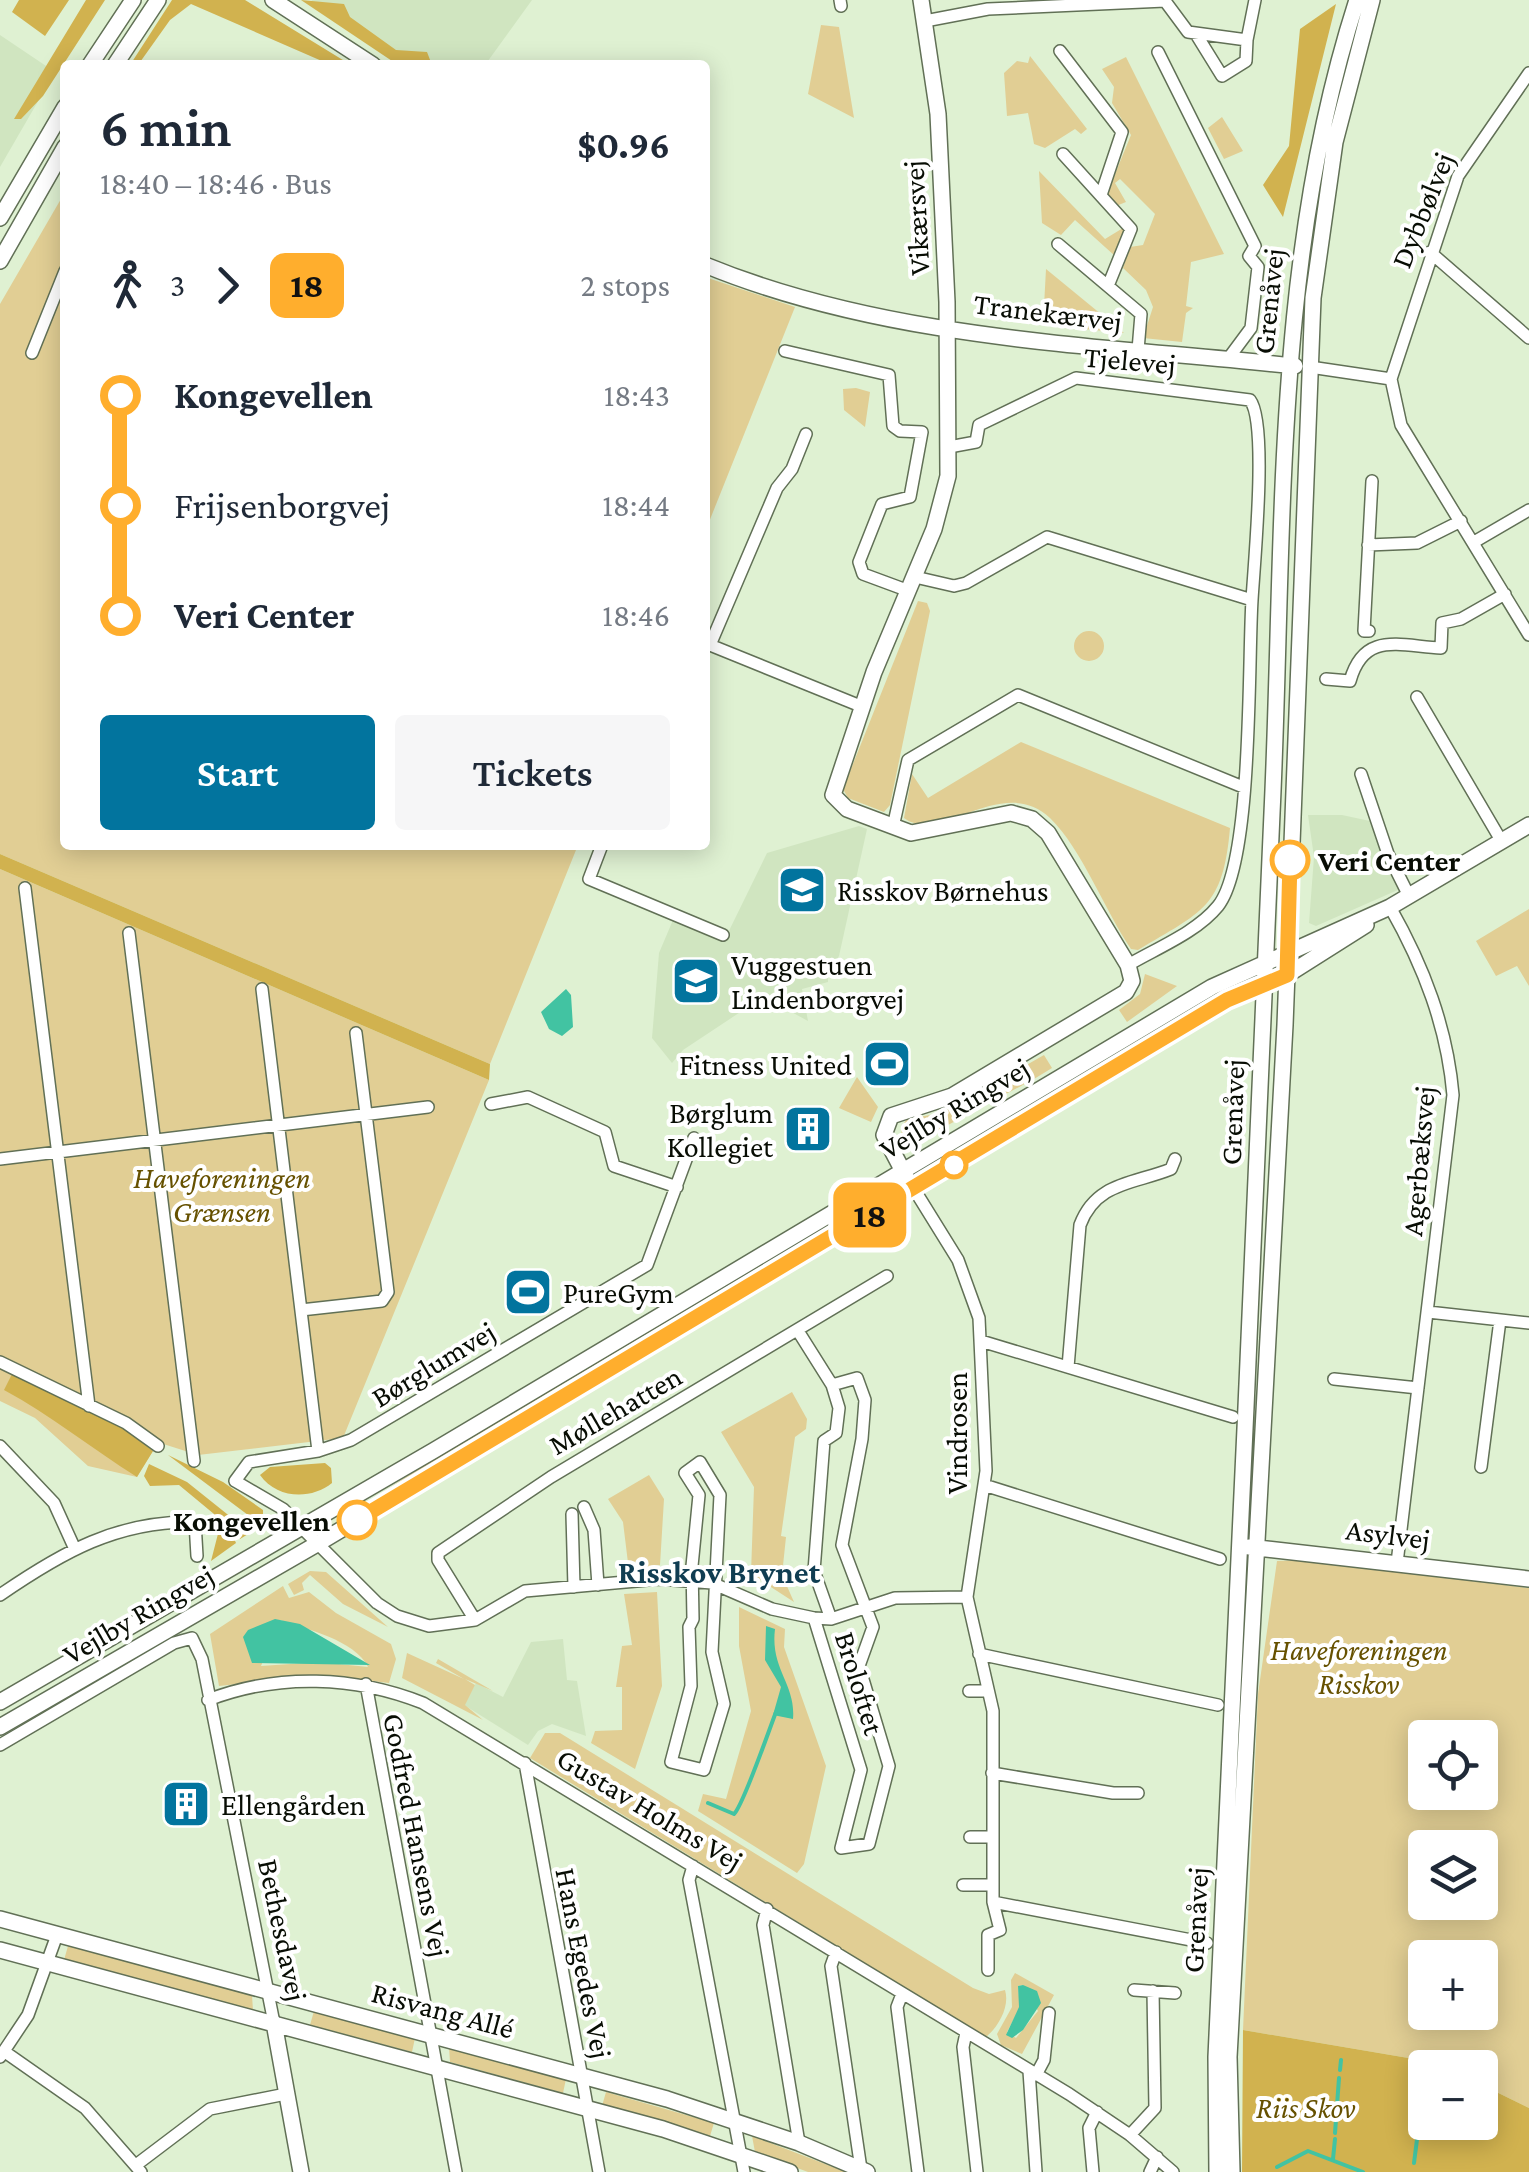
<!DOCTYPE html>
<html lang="en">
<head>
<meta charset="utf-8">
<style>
  body { margin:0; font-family:"Crimson Pro",serif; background:#f6f6f7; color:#1f2937; height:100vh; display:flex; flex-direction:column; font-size:38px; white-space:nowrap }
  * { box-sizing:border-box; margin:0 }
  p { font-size:32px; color:#747a83 }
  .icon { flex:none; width:55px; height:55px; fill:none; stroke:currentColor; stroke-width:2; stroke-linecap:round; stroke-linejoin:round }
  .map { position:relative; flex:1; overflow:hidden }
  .side { position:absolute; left:60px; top:60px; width:650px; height:790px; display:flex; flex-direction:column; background:#fff; border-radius:10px; box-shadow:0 5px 25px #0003 }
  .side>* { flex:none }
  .badge { padding:0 20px; border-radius:15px; font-size:35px; line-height:65px }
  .tools { position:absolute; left:1408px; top:1720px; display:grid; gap:20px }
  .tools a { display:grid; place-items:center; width:90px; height:90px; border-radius:10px; background:#fff; box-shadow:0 5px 25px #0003; font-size:50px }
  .map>.badge { position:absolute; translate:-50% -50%; box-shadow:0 0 0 5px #fff }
  .legs { display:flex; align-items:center; gap:15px; height:110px; padding:0 40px; font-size:32px }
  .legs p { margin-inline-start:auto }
  .head { display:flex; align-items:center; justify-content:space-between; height:170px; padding:0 40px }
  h1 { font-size:55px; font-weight:600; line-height:75px }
  .primary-button { display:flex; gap:20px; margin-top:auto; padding:20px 40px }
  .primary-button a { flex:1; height:115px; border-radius:10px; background:#02749e; color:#fff; font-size:40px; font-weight:600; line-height:115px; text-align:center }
  .primary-button a+a { background:#f6f6f7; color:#1f2937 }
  ul { padding:0 40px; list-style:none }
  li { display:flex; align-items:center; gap:35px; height:110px; font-size:38px }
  li i { display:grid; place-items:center; width:15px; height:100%; margin:0 12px; background:currentColor }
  li i::after { content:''; width:25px; height:25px; margin:-12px; border:8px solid; border-radius:50%; background:#fff }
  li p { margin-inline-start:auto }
  li:first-child i { background:linear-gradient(#0000 50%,currentColor 0) }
  li:last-child i { background:linear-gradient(currentColor 50%,#0000 0) }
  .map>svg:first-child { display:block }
  .built { fill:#d0e5c0 }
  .green { fill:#e1ce94; fill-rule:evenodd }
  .forest { fill:#d1b24f }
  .water { fill:#42c3a2 }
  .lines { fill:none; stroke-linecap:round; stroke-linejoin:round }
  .stream { stroke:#42c3a2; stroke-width:4 }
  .street-casing { stroke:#617056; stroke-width:14 }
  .secondary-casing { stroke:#617056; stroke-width:18 }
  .street { stroke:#fff; stroke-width:11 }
  .secondary { stroke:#fff; stroke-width:15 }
  .line-1-casing { stroke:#fff; stroke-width:22 }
  .line-1 { stroke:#ffae2d; stroke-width:15 }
  .stop-1-dot { fill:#fff; stroke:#ffae2d; stroke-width:5 }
  .labels { text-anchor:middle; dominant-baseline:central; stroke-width:8; stroke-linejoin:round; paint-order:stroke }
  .street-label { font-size:30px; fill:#080d04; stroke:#fff }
  .stop-label { font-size:30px; font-weight:bold; fill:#080d04; stroke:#fff; text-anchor:start }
  .poi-label { font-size:30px; fill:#080d04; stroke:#fff; text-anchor:start }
  .park-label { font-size:30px; font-style:italic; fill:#665100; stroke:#fff }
  .neighbourhood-label { font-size:32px; font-weight:bold; fill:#103d52; stroke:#fff }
</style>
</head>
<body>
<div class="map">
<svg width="1529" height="2172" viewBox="0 0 1529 2172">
  <rect width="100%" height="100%" fill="#dff1d2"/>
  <path class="built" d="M311 0H532L485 65H407Z
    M0 35 55 72 0 167Z
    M1308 815H1342L1370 821 1400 889 1316 926 1309 923 1314 857Z
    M859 826 867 829 839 956 828 973V982L802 989 808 1021 773 1002 763 1007 757 1001 683 1050 672 1063 652 1038 659 953 673 920 724 941 767 853Z
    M563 1639 567 1680 577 1681 586 1736 552 1724 538 1731 528 1745 464 1705 476 1683 503 1697 531 1642Z"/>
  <path class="green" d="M821 25 839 27 854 118 808 94Z
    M1030 56 1087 129 1081 134 1075 129 1045 148 1034 144 1028 113 1007 116 1004 73 1017 61 1028 63Z
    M1126 57 1224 254 1191 262 1186 306 1193 308 1186 313 1182 342 1143 338 1153 307 1146 290 1123 268 1130 247 1143 245 1155 214 1120 179 1115 183 1126 202 1116 206 1106 196 1131 135 1112 103 1114 87 1102 69Z
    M1222 117 1243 151 1224 159 1208 128Z
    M1039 171 1105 239 1123 228 1126 233 1115 256 1075 220 1061 235 1042 223Z
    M65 192V845H578L490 1064 0 854V304Z
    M1046 269 1124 333H1125L1043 325Z
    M705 277 795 307 705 532Z
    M856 388 870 392 865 427 844 410 843 389Z
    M918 601 927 603 930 611 890 805 884 812 848 798 843 789Z
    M1074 646a15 15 0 1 1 30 0a15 15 0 1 1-30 0Z
    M1021 742 1230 828C1223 908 1203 911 1138 950L1131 949C1105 911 1082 849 1050 818 1003 773 940 845 904 818L912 774 928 798Z
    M0 869 489 1080 343 1438 198 1455 157 1442 0 1357Z
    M1529 909V986L1517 966 1496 976 1476 941Z
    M1145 974 1177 986 1127 1022 1119 1010 1140 994Z
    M1044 1055 1052 1068 1034 1079 920 1140H902L901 1127 907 1119 942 1113Z
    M857 1077 878 1107 871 1122 839 1108Z
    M883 1189 885 1193 781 1261 325 1530 455 1445Z
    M0 1366 153 1451 137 1477 88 1466 35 1418 0 1401Z
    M792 1392 807 1419 806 1429 795 1437 781 1536 786 1537 782 1575 794 1602 751 1574 754 1487 721 1432Z
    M649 1475 664 1499 660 1565 629 1571 623 1522 608 1499Z
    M1305 1560 1529 1588V2108L1480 2084V2068L1442 2067 1426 2061 1243 2030 1258 1694 1277 1561ZM1425 1738H1480V1792H1425ZM1425 1848H1480V1902H1425ZM1425 1958H1480V2012H1425Z
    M310 1571 326 1572 388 1627 343 1604 310 1575 302 1583 304 1590 294 1595 288 1584Z
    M283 1586 289 1598 309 1592 336 1613 391 1644 396 1659 389 1683 321 1675 219 1686 210 1634ZM280 1620C306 1629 355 1640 368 1667L319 1662 261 1666Z
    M657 1592 662 1686 635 1769 591 1743 595 1731 622 1730V1687H616L622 1646 632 1645 624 1594Z
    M739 1607 785 1629 784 1647 826 1766 804 1864 797 1873 698 1811 703 1794 726 1799 751 1711 739 1646Z
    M407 1653 464 1679 436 1663 438 1659 493 1691 465 1679 475 1685 465 1705 483 1720 402 1678Z
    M545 1733H560L973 1988 989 1994 1005 1990C1010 2006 999 2026 986 2037L530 1758Z
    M68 1946 252 1995 253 2011 64 1960Z
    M1015 1973 1054 1995 1022 2054 1001 2045 997 2034 1012 2007 1011 1980ZM1023 1985 1038 2011 1016 2038 1007 2032 1020 2007 1018 1986Z
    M314 2011 415 2038 412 2052 310 2025Z
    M449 2047 566 2079 563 2093 450 2062Z
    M606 2092 714 2123 710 2136 602 2106Z
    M752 2136 846 2172H808L755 2152Z"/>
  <path class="forest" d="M19 0H69L45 36 12 12Z
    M86 0H105L43 96 21 119H14Z
    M172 0H245L351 65H331L191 4 170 20 138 65H130Z
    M301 0 344 4 350 17 396 50 427 52 432 65H398Z
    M1336 4 1283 217 1263 185 1289 146 1300 29Z
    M0 854 490 1064 489 1080 0 869Z
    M13 1372 122 1426 153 1451 137 1477C92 1449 51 1415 4 1390Z
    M168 1455 223 1482 263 1510V1525L240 1539 234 1529 238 1525 246 1532 252 1518Z
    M325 1463 331 1468 332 1483C311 1500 277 1499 260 1475L270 1467Z
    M149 1464 187 1482 232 1518 229 1527 236 1543 211 1561 220 1526 214 1514 179 1485 150 1486 144 1476Z
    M1243 2030 1426 2061 1442 2067 1425 2068V2122H1480V2084L1529 2108V2172H1242Z"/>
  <path class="water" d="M566 989 571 995 573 1027 562 1036 549 1029 541 1012Z
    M275 1619 300 1624 370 1665 252 1663 243 1637 248 1630Z
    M766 1626 775 1629C770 1669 796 1684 793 1719L773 1715 781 1687 765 1660Z
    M1023 1985 1037 1991 1041 2003 1023 2030 1012 2038 1006 2035 1019 2007 1018 1986Z"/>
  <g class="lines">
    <path class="stream" d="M708 1803 734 1814C743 1806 769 1730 776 1712
      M1340 2070 1341 2060
      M1424 2100 1425 2095
      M1335 2133 1339 2078
      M1333 2159 1335 2139
      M1414 2163 1421 2108
      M1277 2167 1308 2151 1363 2172"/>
    <g class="street-casing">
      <path id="street" d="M840 0 841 6
        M925 21 988 9 1165 1 1188 32 1247 40 1255 0
        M1196 34 1222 76 1246 61 1247 40
        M1060 51 1122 132 1101 195
        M1158 52 1255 246 1249 256 1258 267 1251 328 1228 359
        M1529 73 1458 176 1391 379 1401 425 1529 635
        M1063 154 1131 229 1108 286
        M1058 244 1141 314 1138 350
        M1430 252 1529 338
        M785 351 889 375 893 426 900 431 922 432 910 497 882 504 859 562 863 574 909 591
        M32 353 65 271
        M1310 367 1391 379
        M1474 542 1529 510
        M1368 545 1417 543 1461 521
        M915 577 954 586 966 583 1047 537 1252 600C1254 564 1268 423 1250 400L1076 378 979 425 976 442 949 447
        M1369 631H1364L1372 481
        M705 643 863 707
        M710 645 777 488 792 469 806 434
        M1326 679 1350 681C1364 631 1399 646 1441 648L1442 623 1461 619 1505 594
        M1417 697 1502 842
        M1361 774 1388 854 1409 896
        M893 827 908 760 1018 695 1243 787
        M602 845 589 879 723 935
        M25 888 89 1406
        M1390 907C1424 967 1447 1027 1453 1095L1397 1563
        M129 933 194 1461
        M1128 965C1157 948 1197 932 1218 906 1253 862 1248 662 1252 600
        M262 989 318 1451
        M491 1104 528 1097 605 1132 614 1166 677 1187
        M694 1138 647 1265 351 1440 318 1451 249 1462 235 1481 283 1509 377 1603 397 1616 429 1626 475 1620 525 1591 659 1579 712 1583 772 1609 814 1618 831 1619 895 1598 967 1597
        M0 1159 428 1107
        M914 1189 958 1260 979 1318 986 1471 967 1597 993 1711V1902L1000 1930 988 1935V1970
        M301 1310 382 1301 388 1292 356 1033
        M1428 1312 1529 1323
        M798 1331 832 1385
        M981 1341 1233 1417
        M0 1362 126 1423 158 1446
        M1068 1367 1080 1225C1096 1182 1134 1184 1171 1169L1175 1159
        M1334 1379 1418 1388
        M0 1446 54 1503 74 1547
        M700 1462 720 1495 712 1652 724 1704 704 1770 671 1762 691 1686 689 1627 693 1619 692 1566 699 1495 685 1473Z
        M1481 1467 1500 1320
        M984 1485 1220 1559
        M584 1507 594 1530 598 1585
        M572 1514 574 1587
        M0 1595C61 1553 118 1520 195 1522L197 1556
        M814 1618 861 1770 841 1848 869 1844 889 1766 859 1666 873 1627 842 1545 862 1439 865 1400 857 1378 832 1385 839 1408 836 1433 824 1441 814 1571 831 1619
        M475 1620 438 1560V1553L551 1477 887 1276
        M979 1654 1218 1705
        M366 1684 456 2172
        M969 1691H987
        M208 1700C278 1673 355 1676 423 1703L1069 2094 1130 2135 1173 2172
        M0 1745 174 1643 192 1638 202 1659 274 2023
        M525 1763 599 2172
        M992 1773 1113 1793H1138
        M970 1837H992
        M693 1866 689 1880 744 2172
        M963 1885H993
        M993 1902 1207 1943
        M767 1909 763 1925 799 2143
        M836 1952 831 1966 861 2169
        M1134 1990 1175 1993
        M902 1994 897 2007 918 2172
        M966 2033 963 2047 977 2172
        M5 2052 85 2108 141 2172
        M0 2057 28 2015 57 1935
        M1029 2071 1036 2172
        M1036 2075 1044 2060 1049 2013
        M1130 2135 1155 2108 1153 1991
        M136 2165 210 2109 286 2094
        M1093 2172 1089 2128 1097 2112
        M1150 2172 1157 2157"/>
    </g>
    <g class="secondary-casing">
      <path id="secondary" d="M273 0 373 65
        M90 65 133 0
        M115 65 158 0
        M0 218 65 107
        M0 261 65 147
        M705 265C890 341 1100 345 1295 366
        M906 1177 884 1135 891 1116 952 1096 1126 992 1132 981 1128 965 1048 833 1032 819 1011 813 911 833 847 809 833 795 874 672 934 529 948 476 947 302 938 114 921 0
        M1249 1547 1529 1579
        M0 1702 433 1451 1212 987 1390 907 1529 825
        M0 1727 317 1544 1227 1000 1287 975 1366 925
        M0 1919 667 2099 799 2143 867 2172
        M0 1950 663 2129 790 2172
        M274 2023 301 2172
        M1217 2172 1216 2057C1236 1642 1254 1228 1272 813 1285 540 1272 263 1357 0
        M1232 2172 1229 2057 1285 1025 1313 298 1335 142 1372 0"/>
    </g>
    <use href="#street" class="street"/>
    <use href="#secondary" class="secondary"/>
  </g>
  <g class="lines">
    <g class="line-1-casing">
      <path id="line-1" d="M357 1520 1227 1000 1287 975 1290 860"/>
    </g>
    <use href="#line-1" class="line-1"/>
  </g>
  <defs>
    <g id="school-square" transform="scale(2.5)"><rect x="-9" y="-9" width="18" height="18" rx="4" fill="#02749e" stroke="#fff"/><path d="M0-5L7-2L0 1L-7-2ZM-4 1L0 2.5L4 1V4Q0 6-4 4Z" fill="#fff"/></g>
    <g id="stadium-square" transform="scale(2.5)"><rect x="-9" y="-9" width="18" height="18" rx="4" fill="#02749e" stroke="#fff"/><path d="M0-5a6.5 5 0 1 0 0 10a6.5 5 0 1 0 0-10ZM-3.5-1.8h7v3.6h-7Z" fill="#fff"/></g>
    <g id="building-square" transform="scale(2.5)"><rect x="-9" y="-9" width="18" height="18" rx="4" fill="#02749e" stroke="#fff"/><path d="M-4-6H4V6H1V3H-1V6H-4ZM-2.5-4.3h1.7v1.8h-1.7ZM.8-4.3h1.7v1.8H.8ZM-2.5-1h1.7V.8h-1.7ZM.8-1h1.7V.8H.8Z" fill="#fff"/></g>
  </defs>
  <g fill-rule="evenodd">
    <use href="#school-square" x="802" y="890"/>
    <use href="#school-square" x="696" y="981"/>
    <use href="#stadium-square" x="887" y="1064"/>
    <use href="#building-square" x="808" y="1129"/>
    <use href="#stadium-square" x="528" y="1292"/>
    <use href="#building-square" x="186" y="1804"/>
  </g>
  <g class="stop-1-dot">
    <circle cx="1290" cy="860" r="18"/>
    <circle cx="954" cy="1165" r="12"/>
    <circle cx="357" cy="1520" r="18"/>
  </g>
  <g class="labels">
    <g class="street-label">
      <text transform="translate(1422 210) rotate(-68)">Dybbølvej</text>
      <text transform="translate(916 218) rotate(-93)">Vikærsvej</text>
      <text transform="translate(1268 301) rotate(-84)">Grenåvej</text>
      <text transform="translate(1048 312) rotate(7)">Tranekærvej</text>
      <text transform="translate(1130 360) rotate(5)">Tjelevej</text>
      <text transform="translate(954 1108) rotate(-31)">Vejlby Ringvej</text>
      <text transform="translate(1232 1112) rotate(-88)">Grenåvej</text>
      <text transform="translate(1418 1161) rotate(-85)">Agerbæksvej</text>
      <text transform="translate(433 1364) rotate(-31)">Børglumvej</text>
      <text transform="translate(615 1410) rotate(-30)">Møllehatten</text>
      <text transform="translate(956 1433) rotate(-90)">Vindrosen</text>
      <text transform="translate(1388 1534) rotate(7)">Asylvej</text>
      <text transform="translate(138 1614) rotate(-30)">Vejlby Ringvej</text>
      <text transform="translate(860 1683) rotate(73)">Broloftet</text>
      <text transform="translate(650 1809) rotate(31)">Gustav Holms Vej</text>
      <text transform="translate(417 1835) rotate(79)">Godfred Hansens Vej</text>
      <text transform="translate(1195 1920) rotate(-87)">Grenåvej</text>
      <text transform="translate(283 1930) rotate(78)">Bethesdavej</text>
      <text transform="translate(584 1963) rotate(79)">Hans Egedes Vej</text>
      <text transform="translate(443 2010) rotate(15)">Risvang Allé</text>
    </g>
    <g class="stop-label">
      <text x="1318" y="860">Veri Center</text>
      <text x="330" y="1520" text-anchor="end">Kongevellen</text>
    </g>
    <g class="poi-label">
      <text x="837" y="890">Risskov Børnehus</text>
      <text x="731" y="964">Vuggestuen<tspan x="731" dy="34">Lindenborgvej</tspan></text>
      <text x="852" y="1064" text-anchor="end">Fitness United</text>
      <text x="773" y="1112" text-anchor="end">Børglum<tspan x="773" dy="34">Kollegiet</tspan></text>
      <text x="563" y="1292">PureGym</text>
      <text x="221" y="1804">Ellengården</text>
    </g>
    <g class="park-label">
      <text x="222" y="1177">Haveforeningen<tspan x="222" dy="34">Grænsen</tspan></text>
      <text x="1359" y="1649">Haveforeningen<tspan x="1359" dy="34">Risskov</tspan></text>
      <text x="1306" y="2107">Riis Skov</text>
    </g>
    <g class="neighbourhood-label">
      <text x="719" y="1572">Risskov Brynet</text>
    </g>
  </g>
</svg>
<div class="tools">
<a><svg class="icon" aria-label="locate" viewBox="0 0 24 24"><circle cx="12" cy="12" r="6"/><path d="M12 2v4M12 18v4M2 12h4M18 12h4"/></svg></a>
<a><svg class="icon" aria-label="layers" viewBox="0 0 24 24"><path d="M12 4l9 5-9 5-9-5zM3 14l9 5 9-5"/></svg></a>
<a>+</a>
<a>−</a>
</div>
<b class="badge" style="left:870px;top:1215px;background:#ffae2d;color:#111">18</b>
<section class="side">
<div class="head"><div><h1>6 min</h1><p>18:40 – 18:46 · Bus</p></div><b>$0.96</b></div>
<div class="legs"><svg class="icon" aria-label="walk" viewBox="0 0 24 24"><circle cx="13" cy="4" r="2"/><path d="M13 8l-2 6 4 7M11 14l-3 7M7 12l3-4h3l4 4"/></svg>3<svg class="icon" aria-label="forward" viewBox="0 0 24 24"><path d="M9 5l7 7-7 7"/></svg><b class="badge" style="background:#ffae2d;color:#111">18</b><p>2 stops</p></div>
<ul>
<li><i style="color:#ffae2d"></i><b>Kongevellen</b><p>18:43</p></li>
<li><i style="color:#ffae2d"></i><span>Frijsenborgvej</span><p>18:44</p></li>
<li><i style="color:#ffae2d"></i><b>Veri Center</b><p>18:46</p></li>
</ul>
<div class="primary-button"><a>Start</a><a>Tickets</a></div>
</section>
</div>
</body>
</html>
